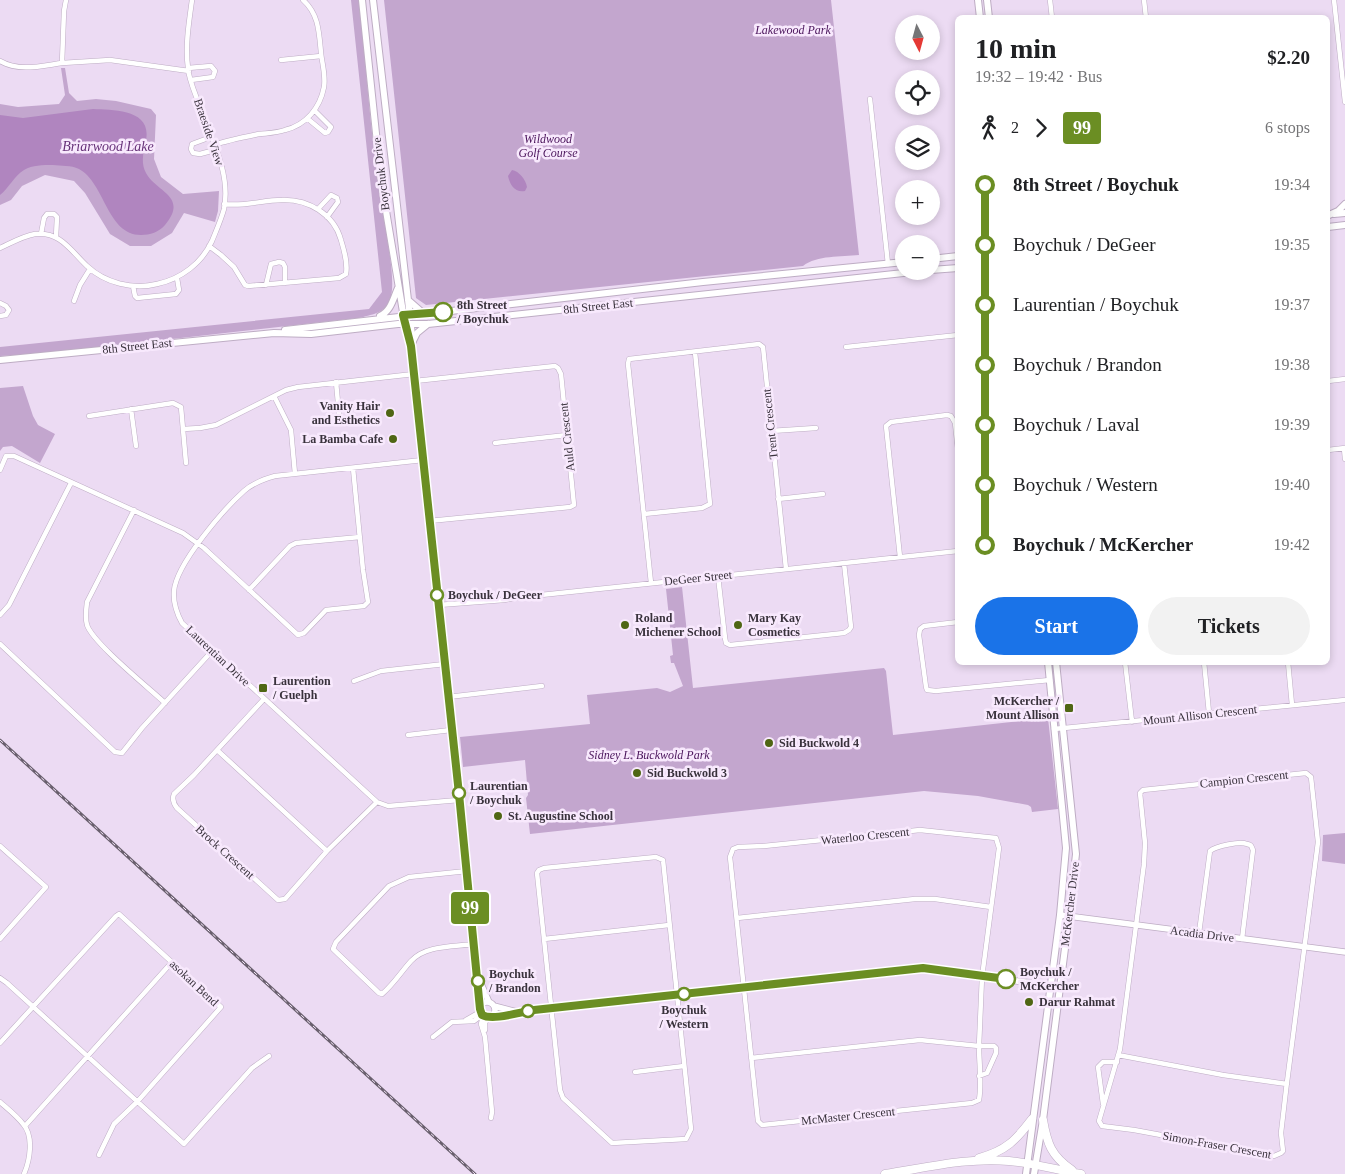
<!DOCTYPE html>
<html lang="en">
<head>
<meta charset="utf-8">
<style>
  body { margin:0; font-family:Georgia,serif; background:#f2f2f2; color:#202124; height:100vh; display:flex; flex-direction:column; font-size:19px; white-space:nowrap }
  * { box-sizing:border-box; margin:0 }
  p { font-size:16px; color:#757577 }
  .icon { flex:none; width:28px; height:28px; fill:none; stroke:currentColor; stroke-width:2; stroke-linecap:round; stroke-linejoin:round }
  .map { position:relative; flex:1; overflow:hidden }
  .details { position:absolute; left:955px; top:15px; width:375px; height:650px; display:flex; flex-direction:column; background:#fff; border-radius:8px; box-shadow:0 2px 8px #0003 }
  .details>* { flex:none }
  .badge { padding:0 10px; border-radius:4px; font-size:18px; line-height:32px }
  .needle { width:32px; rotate:174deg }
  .buttons { position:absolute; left:895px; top:15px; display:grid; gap:10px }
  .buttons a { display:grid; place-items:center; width:45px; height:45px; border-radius:50%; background:#fff; box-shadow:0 2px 8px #0003; font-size:25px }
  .map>.badge { position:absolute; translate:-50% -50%; box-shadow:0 0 0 2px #fff }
  .legs { display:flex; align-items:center; gap:8px; height:55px; padding:0 20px; font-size:16px }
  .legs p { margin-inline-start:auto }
  .headline { display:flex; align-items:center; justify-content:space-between; height:85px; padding:0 20px }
  h1 { font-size:28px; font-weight:700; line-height:38px }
  .action { display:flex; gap:10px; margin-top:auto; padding:10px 20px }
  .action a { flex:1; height:58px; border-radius:30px; background:#1a73e8; color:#fff; font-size:20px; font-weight:700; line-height:58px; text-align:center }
  .action a+a { background:#f2f2f2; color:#202124 }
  ul { padding:0 20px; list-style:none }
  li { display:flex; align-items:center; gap:18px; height:60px; font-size:19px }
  li i { display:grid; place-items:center; width:8px; height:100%; margin:0 6px; background:currentColor }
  li i::after { content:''; width:12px; height:12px; margin:-6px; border:4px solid; border-radius:50%; background:#fff }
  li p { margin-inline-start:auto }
  li:first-child i { background:linear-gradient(#0000 50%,currentColor 0) }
  li:last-child i { background:linear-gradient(currentColor 50%,#0000 0) }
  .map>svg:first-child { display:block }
  .green { fill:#c3a6ce }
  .water { fill:#b085bf }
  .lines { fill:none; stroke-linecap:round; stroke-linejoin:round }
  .minor-casing { stroke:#beadc4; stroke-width:5.5 }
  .tertiary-casing { stroke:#beadc4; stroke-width:7 }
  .secondary-casing { stroke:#beadc4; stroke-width:8 }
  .motorway-casing { stroke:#beadc4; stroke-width:9 }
  .minor { stroke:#fff; stroke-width:4.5 }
  .tertiary { stroke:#fff; stroke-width:5.5 }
  .secondary { stroke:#fff; stroke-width:6 }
  .motorway { stroke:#fff; stroke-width:8 }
  .rail-casing { stroke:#695f6d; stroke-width:3 }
  .rail { stroke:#f8e9fd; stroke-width:1; stroke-dasharray:4; stroke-linecap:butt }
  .line-1-casing { stroke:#fff; stroke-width:11 }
  .line-1 { stroke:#6b8e23; stroke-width:8 }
  .stop-1-dot { fill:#fff; stroke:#6b8e23; stroke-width:2.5 }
  .poi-dot { fill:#4f6614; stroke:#f8e9fd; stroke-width:2 }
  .labels { text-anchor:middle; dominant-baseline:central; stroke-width:5; stroke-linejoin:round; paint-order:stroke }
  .park-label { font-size:12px; font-style:italic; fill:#4a145b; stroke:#f8e9fd }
  .street-label { font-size:12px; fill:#39323c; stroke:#f8e9fd }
  .stop-label { font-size:12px; font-weight:bold; fill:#39323c; stroke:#f8e9fd; text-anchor:start }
  .poi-label { font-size:12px; font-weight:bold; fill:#39323c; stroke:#f8e9fd; text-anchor:start }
  .water-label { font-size:14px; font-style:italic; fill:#673279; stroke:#f8e9fd }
</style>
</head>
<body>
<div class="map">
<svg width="1345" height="1174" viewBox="0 0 1345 1174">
  <rect width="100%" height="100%" fill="#ecdbf3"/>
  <path class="green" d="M351 0H359C366 63 370 127 379 190 382 214 398 280 390 300 386 313 370 315 359 318L39 354 0 356V347L369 309 382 292Z
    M384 0H831L859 255C841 257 817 255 803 266L426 305 416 298Z
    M61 68H65L69 93 77 101 96 99 116 101 151 109 156 115 154 159 161 177 183 194 219 191 218 211 215 222 184 213 172 233 151 246H130L110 234 85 193 74 181 45 175 22 186 11 200 0 205V104L18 107 59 104 65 95Z
    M23 386 33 416 38 425 55 434 40 463 12 446 3 447 0 451V388Z
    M682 587 693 688 884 668 886 671 893 735 1048 718 1058 809 1032 812 1031 807 1028 805 978 796 924 791 530 834 526 798 528 795 525 760 463 767 460 737 590 724 587 695 657 688 670 692 683 686 674 663H671L670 656 673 655 666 589Z
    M1345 833V864L1322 861 1323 835Z"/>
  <path class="water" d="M93 109C113 110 152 109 146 140 144 151 140 162 146 173 156 192 189 196 165 225 159 232 150 235 141 235 107 235 105 183 79 169 71 165 61 166 53 165 42 165 33 165 24 170 14 176 9 188 0 195V115L23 118Z
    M512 170C519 171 526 180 527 187L525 191C515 193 510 185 508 176Z"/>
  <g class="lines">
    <g class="minor-casing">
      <path id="minor" d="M66 0 64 11 62 63 110 60 189 71
        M1050 0 1052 18
        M1144 0 1146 18
        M1334 0 1345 102
        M281 60 321 56
        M0 61C19 72 41 66 62 63
        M188 68 211 66 215 71 213 77 191 80
        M870 99 888 264
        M308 119 325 133 328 132 331 127 315 111
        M211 137 192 144 191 149 193 153 200 154 215 150
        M214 145C228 140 244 137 259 134 268 133 277 133 285 130 306 125 320 108 324 87 326 76 322 63 321 53 319 33 319 14 303 0
        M318 209 331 195 337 198 338 202 327 217
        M41 234 44 218 47 214H54L57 217 56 237
        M209 246 221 255 234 267 245 285 248 286 339 278 346 274C348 263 344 250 341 240 334 214 308 199 282 200 263 200 243 207 224 204
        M0 248C11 243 23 236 35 234 60 231 71 251 87 266 105 283 133 290 157 284 181 279 202 263 212 241 216 231 221 220 224 209 231 175 212 139 200 107 196 95 189 81 188 68 185 45 189 22 192 0
        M266 285 271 264 279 262 283 263 285 267V283
        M133 286 135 296 137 298 176 294 179 290 177 278
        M74 301 80 285 90 269
        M0 303 6 306 9 310 6 315 0 316
        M846 347 958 335
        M415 381 555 366 558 368 561 374 574 505 570 507 429 521
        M1328 381 1345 379
        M336 382 339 413
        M274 396 291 430 295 474
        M131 409 136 446
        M89 416 173 403 181 407 186 463
        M183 429 200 428 216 425 286 390 298 387 414 374
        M771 431 816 428
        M495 443 567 435
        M1344 448 1345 459
        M1328 450 1345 448
        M423 460 275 476C264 479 253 483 244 491 224 509 176 564 174 591 173 603 176 612 182 623L377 802 388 806 459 800
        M0 470 6 456H14L183 533 204 548 298 635 304 633 326 610 364 606 368 602 363 570 353 468
        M778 499 823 494
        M134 510 87 602C86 610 85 618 87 625 93 643 149 688 165 703
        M644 514 702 508 710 504 695 352
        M900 557 886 426 891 422 947 415 951 416 955 423 958 450
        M718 576 725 638 726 643 730 645 844 633 849 630 851 627 844 563
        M651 583 628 364 629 359 759 344 763 347 786 569
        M249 590 290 546 296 543 360 537
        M438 605 504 600 522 597 958 551
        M0 615 9 605 71 483
        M958 622 924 626 920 629 919 635 926 687 927 690 936 691 1050 680
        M0 644 115 752 122 753 142 728 212 651
        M1125 662 1132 722
        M1204 662 1209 713
        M1288 662 1292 705
        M354 681 381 671 445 664
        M448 697 542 686
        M264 699 194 775 174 794C172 799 173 803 177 808L278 900 285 899 327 851 377 802
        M1054 729 1345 700
        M408 735 451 730
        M217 750 327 851
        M1306 773 1311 777 1318 842 1286 1090 1281 1133 1283 1151 1281 1153 1274 1156 1134 1130 1102 1126 1099 1121 1120 1049 1144 864 1145 843 1140 793 1143 790Z
        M0 846 46 887 0 939
        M656 857 663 860 691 1129 686 1139 612 1143 563 1098 560 1090 537 873 539 870 544 868Z
        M467 871 409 877 389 886 336 942 333 949 379 993 382 994C393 985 401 972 411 961 426 945 453 947 474 944
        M737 918 915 899H935L991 907
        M1199 933 1210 851C1216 846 1240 841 1247 844 1252 845 1251 846 1253 850L1242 939
        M544 939 669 925
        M0 978 7 983 184 1144 252 1068 269 1056
        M483 1016 481 1024 485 1037 492 1112 491 1118
        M466 1020 480 1012
        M485 1030V1023L488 1017
        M433 1037 452 1022 474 1021 482 1015
        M0 1043 116 916 119 914 221 1007 137 1102 114 1124 99 1155
        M1118 1055 1223 1075 1287 1084
        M751 1058 920 1040 979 1046 982 977 999 848 996 838 920 830 764 846 738 847 733 849 730 857 758 1121 762 1125 972 1103 979 1100C982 1083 979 1063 979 1046H994L996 1048V1053L987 1073 979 1076
        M635 1072 684 1066
        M0 1102C8 1109 17 1116 23 1124 34 1136 30 1160 24 1174
        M1103 1104 1098 1067 1103 1062H1117
        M25 1126 172 962"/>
    </g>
    <g class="tertiary-casing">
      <path id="tertiary" d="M405 324 411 346 480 1007
        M411 324 413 342
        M1060 915 1345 952
        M478 984 482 986 489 1002
        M479 1010a8 8 0 1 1 16 0a8 8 0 1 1-16 0Z
        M494 1006 517 1012
        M490 1017 551 1008 923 968 1060 987"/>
    </g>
    <g class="secondary-casing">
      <path id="secondary" d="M362 0 381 181 404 318
        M373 0 410 317
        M978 0 980 18
        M987 0 989 18
        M1334 214 1345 213
        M1329 215 1338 211 1345 204
        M1328 227 1345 225
        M931 259 958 256
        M931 270 958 268
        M408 300 424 314
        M380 316C391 311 393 299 398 288
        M285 330 703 282 904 262
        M413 341 417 333 428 324
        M0 360 274 333 311 334 398 324H428L922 271
        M1026 1174 1060 915 1066 848 1048 662
        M1034 1174 1043 1120 1069 917 1076 854 1056 662"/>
    </g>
    <g class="motorway-casing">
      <path id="motorway" d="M1043 1120C1047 1143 1051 1156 1072 1170
        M979 1158C1006 1151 1016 1140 1032 1119
        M885 1174C925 1168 968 1157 1009 1161 1033 1163 1057 1170 1081 1174"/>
    </g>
    <use href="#minor" class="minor"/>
    <use href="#tertiary" class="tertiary"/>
    <use href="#secondary" class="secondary"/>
    <use href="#motorway" class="motorway"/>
    <g class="rail-casing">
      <path id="rail" d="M0 740 475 1174"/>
    </g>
    <use href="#rail" class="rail"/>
  </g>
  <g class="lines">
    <g class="line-1-casing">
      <path id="line-1" d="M443 312 403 315 411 346 459 794 480 1009 482 1015C493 1021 520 1012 534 1010L923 968 1006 979"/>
    </g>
    <use href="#line-1" class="line-1"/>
  </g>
  <g class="stop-1-dot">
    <circle cx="443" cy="312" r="9"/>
    <circle cx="437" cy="595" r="6"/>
    <circle cx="459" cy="793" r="6"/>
    <circle cx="1006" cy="979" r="9"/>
    <circle cx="478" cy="981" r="6"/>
    <circle cx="684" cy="994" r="6"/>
    <circle cx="528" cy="1011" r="6"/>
  </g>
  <g class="poi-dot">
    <circle cx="390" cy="413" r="5"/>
    <circle cx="393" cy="439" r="5"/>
    <circle cx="625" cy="625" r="5"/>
    <circle cx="738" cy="625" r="5"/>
    <rect x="258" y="683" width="10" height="10" rx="2.5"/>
    <rect x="1064" y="703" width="10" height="10" rx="2.5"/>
    <circle cx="769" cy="743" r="5"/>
    <circle cx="637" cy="773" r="5"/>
    <circle cx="498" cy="816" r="5"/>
    <circle cx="1029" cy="1002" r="5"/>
  </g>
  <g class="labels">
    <g class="park-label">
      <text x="793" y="30">Lakewood Park</text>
      <text x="548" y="139">Wildwood<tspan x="548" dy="14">Golf Course</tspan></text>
      <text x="649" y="755">Sidney L. Buckwold Park</text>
    </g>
    <g class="street-label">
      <text transform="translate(209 132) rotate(71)">Braeside View</text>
      <text transform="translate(381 174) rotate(-97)">Boychuk Drive</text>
      <text transform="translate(598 306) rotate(-6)">8th Street East</text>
      <text transform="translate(137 346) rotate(-6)">8th Street East</text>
      <text transform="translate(770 424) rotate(-96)">Trent Crescent</text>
      <text transform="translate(567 437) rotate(-96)">Auld Crescent</text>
      <text transform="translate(698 578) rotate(-6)">DeGeer Street</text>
      <text transform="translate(218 656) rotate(43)">Laurentian Drive</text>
      <text transform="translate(1200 715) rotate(-6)">Mount Allison Crescent</text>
      <text transform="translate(1244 779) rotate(-6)">Campion Crescent</text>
      <text transform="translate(865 836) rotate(-6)">Waterloo Crescent</text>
      <text transform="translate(225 852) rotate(42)">Brock Crescent</text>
      <text transform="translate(1070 904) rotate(-83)">McKercher Drive</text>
      <text transform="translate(1202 934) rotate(7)">Acadia Drive</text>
      <text transform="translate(194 983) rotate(43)">asokan Bend</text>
      <text transform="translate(848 1116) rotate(-6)">McMaster Crescent</text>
      <text transform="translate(1217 1145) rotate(10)">Simon-Fraser Crescent</text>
    </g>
    <g class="stop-label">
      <text x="457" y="305">8th Street<tspan x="457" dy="14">/ Boychuk</tspan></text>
      <text x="448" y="595">Boychuk / DeGeer</text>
      <text x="470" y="786">Laurentian<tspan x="470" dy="14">/ Boychuk</tspan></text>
      <text x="1020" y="972">Boychuk /<tspan x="1020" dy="14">McKercher</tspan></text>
      <text x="489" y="974">Boychuk<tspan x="489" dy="14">/ Brandon</tspan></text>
      <text x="684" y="1010" text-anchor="middle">Boychuk<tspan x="684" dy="14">/ Western</tspan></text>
    </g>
    <g class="poi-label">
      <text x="380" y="406" text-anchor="end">Vanity Hair<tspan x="380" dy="14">and Esthetics</tspan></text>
      <text x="383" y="439" text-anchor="end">La Bamba Cafe</text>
      <text x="635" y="618">Roland<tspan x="635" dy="14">Michener School</tspan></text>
      <text x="748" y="618">Mary Kay<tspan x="748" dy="14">Cosmetics</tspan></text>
      <text x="273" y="681">Laurention<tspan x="273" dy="14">/ Guelph</tspan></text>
      <text x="1059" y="701" text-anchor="end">McKercher /<tspan x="1059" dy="14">Mount Allison</tspan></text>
      <text x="779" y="743">Sid Buckwold 4</text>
      <text x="647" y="773">Sid Buckwold 3</text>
      <text x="508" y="816">St. Augustine School</text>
      <text x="1039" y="1002">Darur Rahmat</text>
    </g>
    <g class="water-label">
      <text x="108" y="146">Briarwood Lake</text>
    </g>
  </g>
</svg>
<div class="buttons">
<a><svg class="needle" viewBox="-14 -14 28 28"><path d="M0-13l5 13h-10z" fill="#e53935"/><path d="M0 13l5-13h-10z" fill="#757577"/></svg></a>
<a><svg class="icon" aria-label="locate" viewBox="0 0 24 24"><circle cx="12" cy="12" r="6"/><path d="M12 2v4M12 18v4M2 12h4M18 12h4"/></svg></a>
<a><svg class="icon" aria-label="layers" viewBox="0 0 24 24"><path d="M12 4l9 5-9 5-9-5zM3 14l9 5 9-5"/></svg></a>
<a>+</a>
<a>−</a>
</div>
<b class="badge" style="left:470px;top:908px;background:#6b8e23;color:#fff">99</b>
<section class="details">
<div class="headline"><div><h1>10 min</h1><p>19:32 – 19:42 · Bus</p></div><b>$2.20</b></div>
<div class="legs"><svg class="icon" aria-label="walk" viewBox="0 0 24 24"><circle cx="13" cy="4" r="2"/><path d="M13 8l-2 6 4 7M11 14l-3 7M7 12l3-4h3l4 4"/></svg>2<svg class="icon" aria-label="forward" viewBox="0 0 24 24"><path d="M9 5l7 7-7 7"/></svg><b class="badge" style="background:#6b8e23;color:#fff">99</b><p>6 stops</p></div>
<ul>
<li><i style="color:#6b8e23"></i><b>8th Street / Boychuk</b><p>19:34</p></li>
<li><i style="color:#6b8e23"></i><span>Boychuk / DeGeer</span><p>19:35</p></li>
<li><i style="color:#6b8e23"></i><span>Laurentian / Boychuk</span><p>19:37</p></li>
<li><i style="color:#6b8e23"></i><span>Boychuk / Brandon</span><p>19:38</p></li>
<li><i style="color:#6b8e23"></i><span>Boychuk / Laval</span><p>19:39</p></li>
<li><i style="color:#6b8e23"></i><span>Boychuk / Western</span><p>19:40</p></li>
<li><i style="color:#6b8e23"></i><b>Boychuk / McKercher</b><p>19:42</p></li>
</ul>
<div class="action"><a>Start</a><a>Tickets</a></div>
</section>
</div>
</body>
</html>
